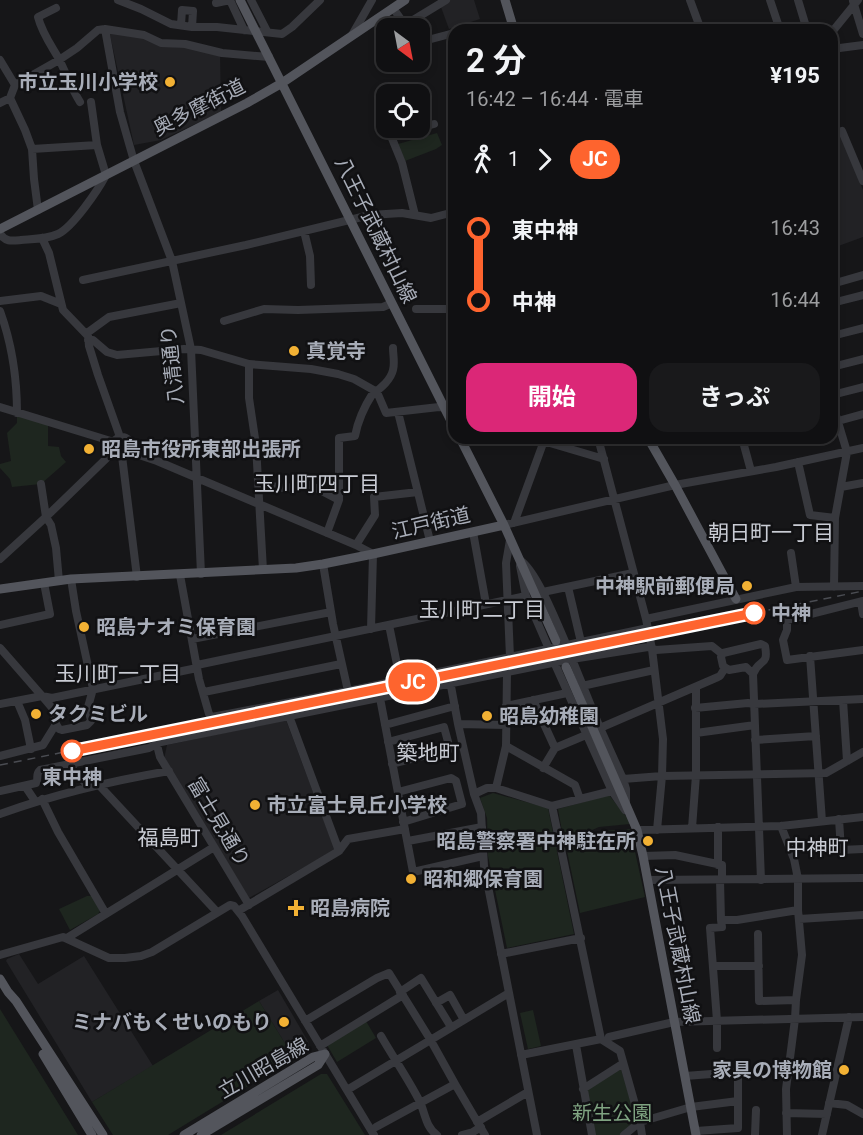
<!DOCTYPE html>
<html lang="ja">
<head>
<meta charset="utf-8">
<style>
  body { margin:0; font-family:Roboto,"Noto Sans JP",sans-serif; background:#19191b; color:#f1f3f6; height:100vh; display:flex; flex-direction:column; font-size:22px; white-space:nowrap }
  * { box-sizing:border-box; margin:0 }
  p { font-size:20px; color:#9c9d9f }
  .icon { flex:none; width:33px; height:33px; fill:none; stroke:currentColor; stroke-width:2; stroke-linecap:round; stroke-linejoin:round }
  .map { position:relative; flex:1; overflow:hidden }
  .drawer { position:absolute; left:448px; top:24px; width:390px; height:420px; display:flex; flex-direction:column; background:#101012; border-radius:18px; box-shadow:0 3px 9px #0003,0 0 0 2px #303032 }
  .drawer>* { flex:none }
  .badge { padding:0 12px; border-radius:20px; font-size:21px; line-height:39px }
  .needle { width:39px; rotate:148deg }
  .tools { position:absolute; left:376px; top:18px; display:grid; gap:12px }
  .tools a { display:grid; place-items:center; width:54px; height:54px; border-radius:12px; background:#101012; box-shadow:0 3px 9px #0003,0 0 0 2px #303032; font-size:30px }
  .map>.badge { position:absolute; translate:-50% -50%; box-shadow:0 0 0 3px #fff }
  .legs { display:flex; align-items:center; gap:9px; height:66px; padding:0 18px; font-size:20px }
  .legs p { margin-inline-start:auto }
  .summary { display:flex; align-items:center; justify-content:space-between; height:102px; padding:0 18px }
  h1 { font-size:33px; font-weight:700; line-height:45px }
  .action { display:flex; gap:12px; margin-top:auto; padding:12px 18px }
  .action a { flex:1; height:69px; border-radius:18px; background:#db2777; color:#fff; font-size:24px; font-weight:700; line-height:69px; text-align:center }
  .action a+a { background:#19191b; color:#f1f3f6 }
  ul { padding:0 18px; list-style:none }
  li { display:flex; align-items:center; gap:21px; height:72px; font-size:22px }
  li i { display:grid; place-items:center; width:9px; height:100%; margin:0 8px; background:currentColor }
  li i::after { content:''; width:15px; height:15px; margin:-8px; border:4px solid; border-radius:50%; background:#101012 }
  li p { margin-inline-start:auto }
  li:first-child i { background:linear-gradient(#0000 50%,currentColor 0) }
  li:last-child i { background:linear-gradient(currentColor 50%,#0000 0) }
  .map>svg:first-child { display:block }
  .built { fill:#222225 }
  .green { fill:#1e261f }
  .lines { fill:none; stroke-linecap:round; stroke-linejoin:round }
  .minor { stroke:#37383d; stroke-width:8 }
  .major { stroke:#53555c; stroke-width:9 }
  .rail { stroke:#4a4c52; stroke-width:1.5; stroke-dasharray:8 6; stroke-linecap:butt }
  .line-1-casing { stroke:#fff; stroke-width:14 }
  .line-1 { stroke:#fe642e; stroke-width:9 }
  .poi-dot { fill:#f2b134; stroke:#111113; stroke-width:2 }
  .stop-1-dot { fill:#fff; stroke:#fe642e; stroke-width:3 }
  .labels { text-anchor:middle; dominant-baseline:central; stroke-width:5; stroke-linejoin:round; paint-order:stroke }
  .poi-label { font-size:20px; font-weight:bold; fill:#a8adb8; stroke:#111113; text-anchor:start }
  .street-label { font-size:20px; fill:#a8adb8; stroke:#111113 }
  .stop-label { font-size:20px; font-weight:bold; fill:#a8adb8; stroke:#111113; text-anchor:start }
  .park-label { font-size:20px; fill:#7fa381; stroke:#111113 }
  .neighbourhood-label { font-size:21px; fill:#c9ccd4; stroke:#111113 }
</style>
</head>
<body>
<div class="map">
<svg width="863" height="1135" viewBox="0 0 863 1135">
  <rect width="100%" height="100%" fill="#161618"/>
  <path class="built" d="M450 0H474L480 19 449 29 441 7Z
    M109 30 143 36 162 46 220 51 221 112 161 140 134 145Z
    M841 133 863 190V237L833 248V137Z
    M286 720 335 850 249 898 164 759 167 745Z
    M19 954 38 984 84 956 153 1066 92 1102 6 961 7 959Z
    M278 990 309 1043 308 1050 294 1058 259 1001Z"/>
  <path class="green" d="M437 133 442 145 436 149 405 161 398 144Z
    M17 414 48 424V446L59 447 61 456 66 462 41 484 12 487 10 479 0 468V464L11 461 7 433 17 423Z
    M493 793 548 808 574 934 507 948 488 856 487 818 480 798Z
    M609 795 629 820 630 824 599 827 564 842 558 809Z
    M630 829 645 897 580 913 566 846 601 831Z
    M87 896H92L100 911 98 914 70 930 59 909Z
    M259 1001 294 1058 168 1135H113L92 1102Z
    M0 1009 78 1135H0Z
    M533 1010 541 1046 528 1049 520 1013Z
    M366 1021 376 1038 337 1062 327 1045Z
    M621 1069 637 1122 620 1135H595L585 1090Z
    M321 1074H327L365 1135H221Z"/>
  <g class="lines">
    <path class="minor" d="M118 0 141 9 171 24 192 27H217L282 34 292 27 320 0
      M251 0 267 31
      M690 0 701 30
      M770 0 780 30
      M798 0 807 30
      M853 1 863 34
      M216 3 230 0 244 30
      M56 8 38 17C42 33 51 45 59 59 66 73 71 88 80 102
      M393 8 407 28
      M181 25 182 10 193 11 192 27
      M405 25 446 0
      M105 29 120 112 134 161 172 261 191 349 201 574
      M832 32 858 0
      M352 35 372 0
      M420 42 454 33
      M832 49 863 45
      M0 60 15 85
      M10 98 25 130 32 149 34 179 38 210
      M0 103 10 98 15 85 59 60 77 48 98 30 105 29 144 35 161 43 185 44 222 53 269 57
      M832 120 836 134
      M832 135 842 131 863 181
      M32 149 97 145
      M454 188 452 190 454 196
      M415 215 402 163 391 136 434 124
      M304 231 310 256 311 285
      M0 234C6 242 11 241 21 240 33 239 47 239 58 234 73 227 98 190 106 175L97 145 91 102
      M42 238 49 253 63 310 88 336 89 346 98 375 120 437
      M83 280 246 245 370 215 402 213 431 218 454 212
      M832 284 863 275
      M0 301 41 296 61 304
      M832 303 863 295
      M416 309H454
      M0 311C12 344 17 378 17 413
      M224 321 264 309 298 310 383 307 392 303
      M87 333 109 317 181 303
      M832 336 863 328
      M88 340H93L107 352 117 355 184 349 201 350 249 364 311 369 338 374 354 379 377 392 386 413 439 407 454 409
      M249 364V398L256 445 263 570
      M832 367 863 359
      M832 395 863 387
      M832 402 847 452 835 518 834 587
      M0 407 114 442
      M398 412 430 541
      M838 421 863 414
      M113 446a9 9 0 1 1 18 0a9 9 0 1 1-18 0Z
      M533 438 604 459
      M598 438 646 619 652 649 663 739 662 776 657 830
      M742 438 751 471
      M742 440 752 438
      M132 448 256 445
      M130 452 157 461 356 545 373 554 371 629
      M122 456 137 577
      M798 462 810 515 835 518
      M41 484 46 517 51 525 56 548 59 581
      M259 484 284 488 310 485 339 500
      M841 487 863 483
      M514 523 545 438
      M504 525 675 485 776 467 863 448
      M473 532 486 604
      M327 533 339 500V438L355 436C358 420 364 407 373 393 381 389 391 379 393 370 395 363 393 355 393 348
      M356 545 375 515 374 497 418 492
      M791 553 796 587
      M0 559 46 517 114 451
      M520 560C537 571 558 626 567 646
      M323 564 333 624 348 691
      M520 566 526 596 549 649
      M180 575 199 679 209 714 212 717 215 731
      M568 587 581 642
      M543 592 633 573
      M863 601 787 620V630L783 640 787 660 863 650
      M861 602 863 614
      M646 619 796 587 863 586
      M0 625 50 614 44 583
      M389 625 400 679
      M192 639 331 612
      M761 644 765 646C769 667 759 658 753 674L746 667 729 670 723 666 721 657 723 653Z
      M0 648 42 696 52 698 197 668
      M810 656 822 821
      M510 657 506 563 510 540
      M572 659 600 728 623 779 626 789V802
      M554 662 612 791 625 810
      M197 665 526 596
      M448 670 458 724 474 794 481 813 484 866 537 1135
      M753 674 761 880
      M582 686 654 670
      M204 692 341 664
      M380 698 413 872 483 856
      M533 700 555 748 586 735
      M843 700 847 761
      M17 701 25 720 31 749
      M0 704 42 696 53 709 56 724 59 729 62 730 87 725 91 721 88 707 93 689 76 611 71 579
      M506 706 567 693
      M695 708 748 703 754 704 863 699
      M289 716 339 851
      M212 717 348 691 648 628
      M458 724 506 725
      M385 725 455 706
      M600 728 718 677 720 676 725 668
      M696 733 755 725
      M755 740 816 736
      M388 742 444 727 450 749 392 764
      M157 745 160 757 249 905
      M506 746 575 785 580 799
      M0 756 43 745 56 724
      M69 765 89 787
      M543 768 555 748
      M623 779 662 776 826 773 863 752
      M98 784 217 912
      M25 786 35 801
      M496 788 506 746 507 673
      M0 791 36 783C39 779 35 774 40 770L149 748 161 742 572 659 648 647 656 650 712 646 722 654
      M398 792 451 778 456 781 462 804 403 822
      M474 794 487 788H496L552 806 612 791
      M42 799 58 832 106 914
      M0 814C55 794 111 781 169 771
      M839 819 841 850 863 849
      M781 826 794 859 798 879V910L802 955 796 1000 795 1019 786 1089 787 1135
      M718 827V865
      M692 828 696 775V687
      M637 830 781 826 863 817
      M408 841 482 827
      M643 856 675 855 722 865V880
      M648 880 863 878
      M238 911 339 851 348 839 405 829
      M799 919 863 915
      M721 920H737L798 910
      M758 934 759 1001 796 1000
      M67 938 214 847
      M501 954 581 938
      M0 955 63 937 109 958H125L141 956 152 952 230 905 234 906 242 916 374 1135
      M713 966H759
      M400 992 421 978 451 1027
      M436 1003 450 995 464 1020
      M305 1021 377 978 389 973 430 1039 455 1084 485 1135
      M381 1036C393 1057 409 1080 420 1102 425 1113 426 1128 437 1135
      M609 1037 674 1022 863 1017
      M601 1039 620 1051 640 1122 642 1135
      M576 1045 592 1135
      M320 1046 403 995
      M717 1048V1021L710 928 722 927 721 920 720 880
      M521 1055 601 1039 552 806
      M685 1076 738 1072V1128L696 1131
      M583 1089 622 1064
      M347 1090 509 993
      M829 1103 847 1105 863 1114
      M786 1113 827 1114
      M477 1122 528 1092
      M376 1127 455 1084
      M462 1135 473 1132 481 1127
      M624 1135 640 1122 691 1107 738 1101
      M755 1135 756 1110
      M822 1135 849 1017"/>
    <path class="major" d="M240 0 454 427
      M505 0 514 30
      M0 229 247 103 282 83 405 0
      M460 438 504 525 556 641
      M648 438 675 485 736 599
      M0 589 71 579 296 568 323 564 373 554 504 525
      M566 667 637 830 643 856 696 1135
      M0 979 8 992 16 1001 103 1135
      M43 1054 92 1135
      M184 1135 313 1057 325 1054
      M201 1135 318 1065 325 1054"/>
    <path class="rail" d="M0 765 863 591"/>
  </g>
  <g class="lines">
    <g class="line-1-casing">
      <path id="line-1" d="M72 751 754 613"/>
    </g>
    <use href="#line-1" class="line-1"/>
  </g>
  <g class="poi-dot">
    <circle cx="170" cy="82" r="6"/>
    <circle cx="294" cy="351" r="6"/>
    <circle cx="89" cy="449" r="6"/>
    <circle cx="747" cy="586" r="6"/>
    <circle cx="84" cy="627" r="6"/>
    <circle cx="36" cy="714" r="6"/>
    <circle cx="487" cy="716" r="6"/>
    <circle cx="255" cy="805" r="6"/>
    <circle cx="648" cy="841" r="6"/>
    <circle cx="411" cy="879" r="6"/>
    <path d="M293 899h6v6h6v6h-6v6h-6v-6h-6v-6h6z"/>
    <circle cx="284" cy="1022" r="6"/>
    <circle cx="844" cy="1070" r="6"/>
  </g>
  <g class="stop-1-dot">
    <circle cx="754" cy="613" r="10"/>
    <circle cx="72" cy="751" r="10"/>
  </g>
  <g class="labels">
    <g class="poi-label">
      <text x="158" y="82" text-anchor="end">市立玉川小学校</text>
      <text x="306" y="351">真覚寺</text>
      <text x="101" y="449">昭島市役所東部出張所</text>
      <text x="735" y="586" text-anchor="end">中神駅前郵便局</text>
      <text x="96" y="627">昭島ナオミ保育園</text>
      <text x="48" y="714">タクミビル</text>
      <text x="499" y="716">昭島幼稚園</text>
      <text x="267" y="805">市立富士見丘小学校</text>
      <text x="636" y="841" text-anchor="end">昭島警察署中神駐在所</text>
      <text x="423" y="879">昭和郷保育園</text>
      <text x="310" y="908">昭島病院</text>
      <text x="272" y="1022" text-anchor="end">ミナバもくせいのもり</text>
      <text x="832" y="1070" text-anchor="end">家具の博物館</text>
    </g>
    <g class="street-label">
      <text transform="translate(199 107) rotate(-27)">奥多摩街道</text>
      <text transform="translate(376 230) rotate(64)">八王子武蔵村山線</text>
      <text transform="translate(172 365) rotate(-96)">八清通り</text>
      <text transform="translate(431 523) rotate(-13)">江戸街道</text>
      <text transform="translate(219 822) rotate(59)">富士見通り</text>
      <text transform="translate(678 945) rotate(79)">八王子武蔵村山線</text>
      <text transform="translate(263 1068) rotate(-30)">立川昭島線</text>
    </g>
    <g class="stop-label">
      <text x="771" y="613">中神</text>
      <text x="72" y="777" text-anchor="middle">東中神</text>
    </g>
    <g class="park-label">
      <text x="612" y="1113">新生公園</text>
    </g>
    <g class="neighbourhood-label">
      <text x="317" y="484">玉川町四丁目</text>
      <text x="771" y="533">朝日町一丁目</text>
      <text x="482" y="610">玉川町二丁目</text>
      <text x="118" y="674">玉川町一丁目</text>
      <text x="428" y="753">築地町</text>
      <text x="169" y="838">福島町</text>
      <text x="817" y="848">中神町</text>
    </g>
  </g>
</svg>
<div class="tools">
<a><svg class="needle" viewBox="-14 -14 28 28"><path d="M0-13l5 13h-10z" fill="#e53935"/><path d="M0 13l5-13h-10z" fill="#9c9d9f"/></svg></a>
<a><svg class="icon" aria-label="locate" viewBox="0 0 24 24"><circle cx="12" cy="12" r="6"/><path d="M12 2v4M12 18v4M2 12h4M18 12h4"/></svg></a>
</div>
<b class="badge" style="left:413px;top:682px;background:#fe642e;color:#fff">JC</b>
<section class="drawer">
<div class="summary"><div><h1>2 分</h1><p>16:42 – 16:44 · 電車</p></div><b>¥195</b></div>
<div class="legs"><svg class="icon" aria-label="walk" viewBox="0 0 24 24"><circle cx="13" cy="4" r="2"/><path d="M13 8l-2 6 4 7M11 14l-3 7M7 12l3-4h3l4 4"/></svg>1<svg class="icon" aria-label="forward" viewBox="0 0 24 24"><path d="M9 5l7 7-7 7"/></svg><b class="badge" style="background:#fe642e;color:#fff">JC</b></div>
<ul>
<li><i style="color:#fe642e"></i><b>東中神</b><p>16:43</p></li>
<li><i style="color:#fe642e"></i><b>中神</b><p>16:44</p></li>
</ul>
<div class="action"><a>開始</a><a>きっぷ</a></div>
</section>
</div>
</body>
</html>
